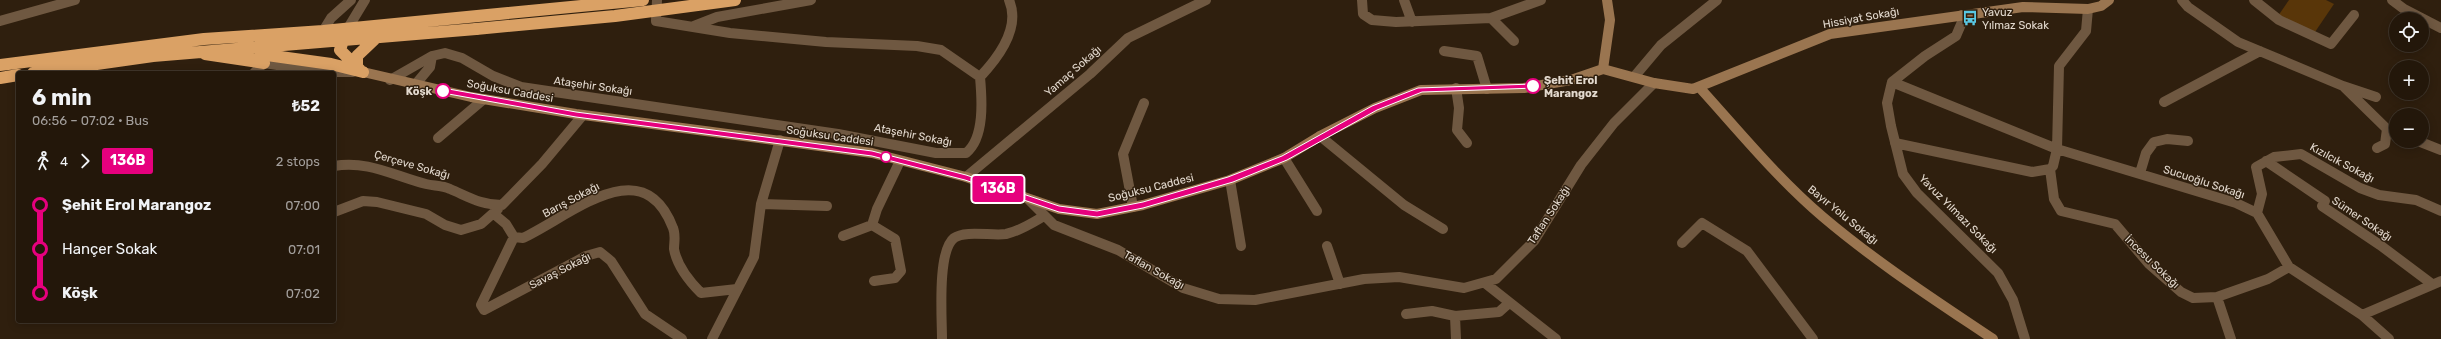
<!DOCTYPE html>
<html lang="en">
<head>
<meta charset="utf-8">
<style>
  body { margin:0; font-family:Rubik,sans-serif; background:#2b2013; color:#f1f3f6; height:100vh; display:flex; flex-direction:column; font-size:15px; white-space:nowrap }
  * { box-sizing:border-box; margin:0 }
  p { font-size:13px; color:#a39f9c }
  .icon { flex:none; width:22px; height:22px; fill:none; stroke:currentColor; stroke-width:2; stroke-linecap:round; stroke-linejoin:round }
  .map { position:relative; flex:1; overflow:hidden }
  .details { position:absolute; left:16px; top:71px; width:320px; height:252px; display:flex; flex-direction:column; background:#23170a; border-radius:4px; box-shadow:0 2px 10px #0003,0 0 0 1px #40362b }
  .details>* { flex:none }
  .badge { padding:0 8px; border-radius:3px; font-size:14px; line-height:26px }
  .buttons { position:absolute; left:2389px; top:12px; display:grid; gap:8px }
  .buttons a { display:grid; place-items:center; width:40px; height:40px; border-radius:50%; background:#23170a; box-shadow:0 2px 10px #0003,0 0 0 1px #40362b; font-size:20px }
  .map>.badge { position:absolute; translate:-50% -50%; box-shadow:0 0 0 2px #fff }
  .legs { display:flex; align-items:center; gap:6px; height:44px; padding:0 16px; font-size:13px }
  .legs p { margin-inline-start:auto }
  .summary { display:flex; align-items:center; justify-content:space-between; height:68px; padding:0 16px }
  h1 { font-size:22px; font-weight:700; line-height:30px }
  ul { padding:0 16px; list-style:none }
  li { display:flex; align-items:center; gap:14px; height:44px; font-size:15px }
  li i { display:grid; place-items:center; width:6px; height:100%; margin:0 5px; background:currentColor }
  li i::after { content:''; width:10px; height:10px; margin:-5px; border:3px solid; border-radius:50%; background:#23170a }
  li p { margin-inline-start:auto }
  li:first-child i { background:linear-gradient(#0000 50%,currentColor 0) }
  li:last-child i { background:linear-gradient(currentColor 50%,#0000 0) }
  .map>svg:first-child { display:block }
  .green { fill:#593609 }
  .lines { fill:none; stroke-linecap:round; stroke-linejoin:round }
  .street { stroke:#6f5841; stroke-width:10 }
  .secondary { stroke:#9a7550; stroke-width:10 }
  .highway { stroke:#daa165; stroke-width:12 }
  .highway-bridge { stroke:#daa165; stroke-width:12 }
  .line-1 { fill:#e6007e; stroke:#fff }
  .stop-1-dot { fill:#fff; stroke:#e6007e; stroke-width:2 }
  .labels { text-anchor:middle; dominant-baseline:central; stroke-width:3; stroke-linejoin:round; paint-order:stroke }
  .poi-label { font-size:11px; fill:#e3d9ce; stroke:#2f1f0e; text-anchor:start }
  .street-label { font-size:11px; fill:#e3d9ce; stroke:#2f1f0e }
  .stop-label { font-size:11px; font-weight:bold; fill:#e3d9ce; stroke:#2f1f0e; text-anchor:start }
</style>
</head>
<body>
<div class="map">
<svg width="2441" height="339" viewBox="0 0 2441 339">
  <rect width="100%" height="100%" fill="#2f1f0e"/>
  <path class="green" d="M2289 0H2326L2334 4 2315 32 2278 16Z"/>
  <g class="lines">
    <path class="street" d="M1362 0 1363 14 1372 20 1396 22 1491 18 1541 0
      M1404 0 1412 22
      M2182 0 2188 7 2238 42 2343 86 2387 129 2396 132
      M2254 0 2279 20 2331 44 2354 15
      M2392 0 2404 9 2441 28
      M2088 9 2086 31 2059 66 2057 149 2236 203 2257 213 2289 267 2362 315 2389 339
      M1962 15V22L1956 36 1925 56 1892 82 1887 103 1891 126 1903 174 1917 193 1998 273 2013 300 2025 339
      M1491 18 1514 41
      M0 21 75 0
      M694 26 717 17 811 0
      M348 28 365 0
      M323 31 331 18 351 0
      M1444 51 1477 56 1487 89
      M254 73 264 63 324 72H353
      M980 77C999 57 1021 28 1009 0
      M1634 77 1661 45 1717 0
      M390 80 432 56 445 53 462 58 493 76 521 87 838 134 936 153H966C985 138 982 99 980 77L941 50 917 46 826 42 730 33 656 21 657 0
      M1892 82 2057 149 2053 166 2050 169
      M415 85 430 67 432 56
      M2343 86 2376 97
      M1456 88 1459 108 1457 130 1467 143
      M2164 102 2260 51
      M1320 136 1404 205 1443 229
      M438 138 484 99
      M2418 141 2441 150
      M1895 143 2032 172 2050 169
      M2377 148 2385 144 2387 129
      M1284 158 1317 211
      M2266 161 2325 201 2322 206 2380 245 2432 284
      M334 166C368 160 394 176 426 184 434 186 442 185 450 189 469 197 481 205 502 205L542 164 583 115
      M2050 169 2054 199 2061 211 2115 224 2149 264 2181 292 2193 298 2217 297
      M2140 173 2146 153 2154 142 2167 139 2188 141
      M966 177 1090 74 1128 38 1206 0
      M1230 180 1241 246
      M1029 200 1054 225 1118 250 1183 288 1219 299 1255 300 1364 279 1399 277 1464 288 1496 279 1534 241 1581 165 1614 123 1654 83
      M761 204 827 206
      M1133 207 1123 154 1144 103
      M334 212 363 201 377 202 426 214 445 225 461 230 481 224 498 209
      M2257 213 2262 194 2256 167 2274 157 2301 154 2360 188 2379 195 2416 200 2441 211
      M494 214 506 224 514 237 523 238C572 215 643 149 673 228 676 235 674 242 674 249 677 266 689 281 701 293L737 289
      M843 236 872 225
      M514 237 481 305 484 310 586 256 600 252 611 261 645 314 682 339
      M1682 243 1702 223 1747 251 1813 339
      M1327 246 1340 284
      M874 281 895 278 901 271 895 239 872 225 877 209 900 161
      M1485 283 1556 339
      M1406 314 1432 311 1455 316
      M2362 315 2441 281
      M712 339 754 257 761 204 780 140
      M942 339C942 318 937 251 954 238 965 230 992 236 1006 234 1020 231 1032 223 1044 216
      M1456 339 1455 316 1499 312 1509 303
      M2231 339 2217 297 2268 279 2289 267"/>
    <path class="secondary" d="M1603 69 1654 83 1693 89 1830 34 2023 7 2088 9 2101 6 2109 0
      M1603 69 1610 20 1607 0
      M363 72 471 97 576 114 872 153 966 177 1059 209 1097 214 1143 205 1230 180 1284 158 1320 136 1375 108 1421 90 1524 88 1571 80 1603 69
      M1699 87C1739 131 1777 178 1823 217 1876 262 1935 300 1993 339"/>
    <path class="highway" d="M345 34 340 50 360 70
      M245 52 331 64 363 72
      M205 54 264 63
      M0 65 204 39 323 31 643 0
      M357 68V56L376 38
      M33 73 153 56 476 29
      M0 78 18 75"/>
    <path class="highway-bridge" d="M476 29 615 16 735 0"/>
  </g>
  <path class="line-1" d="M1533 84 1537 86 1536 88 1422 92 1377 110 1287 160 1233 182 1143 208 1097 217 1059 212 965 180 872 156 576 117 443 93 440 91 443 88 576 112 872 151 966 175 1059 206 1097 211 1143 202 1228 177 1282 156 1372 106 1418 88Z"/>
  <defs>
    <g id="bus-bare" transform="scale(1.2)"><path d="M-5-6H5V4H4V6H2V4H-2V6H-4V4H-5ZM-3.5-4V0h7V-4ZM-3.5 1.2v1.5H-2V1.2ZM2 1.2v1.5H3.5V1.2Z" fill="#59c8e4" stroke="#2f1f0e" stroke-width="2.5" paint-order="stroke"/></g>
  </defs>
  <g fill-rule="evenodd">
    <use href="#bus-bare" x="1970" y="18"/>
  </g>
  <g class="stop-1-dot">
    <circle cx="1533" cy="86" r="7"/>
    <circle cx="443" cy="91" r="7"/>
    <circle cx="886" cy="157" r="5"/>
  </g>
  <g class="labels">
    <g class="poi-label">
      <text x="1982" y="12">Yavuz<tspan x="1982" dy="13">Yılmaz Sokak</tspan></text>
    </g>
    <g class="street-label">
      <text transform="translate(1861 18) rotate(-10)">Hissiyat Sokağı</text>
      <text transform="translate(1073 71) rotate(-41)">Yamaç Sokağı</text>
      <text transform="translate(593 86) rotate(8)">Ataşehir Sokağı</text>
      <text transform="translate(510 91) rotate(10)">Soğuksu Caddesi</text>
      <text transform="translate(913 135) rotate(11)">Ataşehir Sokağı</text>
      <text transform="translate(830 136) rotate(8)">Soğuksu Caddesi</text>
      <text transform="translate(2342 163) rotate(28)">Kızılcık Sokağı</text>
      <text transform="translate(412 165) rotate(16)">Çerçeve Sokağı</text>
      <text transform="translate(2204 182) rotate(18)">Sucuoğlu Sokağı</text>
      <text transform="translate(1151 188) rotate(-14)">Soğuksu Caddesi</text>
      <text transform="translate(571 200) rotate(-28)">Barış Sokağı</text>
      <text transform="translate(1958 214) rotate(45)">Yavuz Yılmazı Sokağı</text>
      <text transform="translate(1549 215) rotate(-57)">Taflan Sokağı</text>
      <text transform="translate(1843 215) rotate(39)">Bayır Yolu Sokağı</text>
      <text transform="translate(2362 219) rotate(34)">Sümer Sokağı</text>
      <text transform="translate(2152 262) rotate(44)">İncesu Sokağı</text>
      <text transform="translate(1154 270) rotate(29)">Taflan Sokağı</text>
      <text transform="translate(560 271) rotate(-27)">Savaş Sokağı</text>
    </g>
    <g class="stop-label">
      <text x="1544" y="80">Şehit Erol<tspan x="1544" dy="13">Marangoz</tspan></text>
      <text x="432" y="91" text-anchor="end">Köşk</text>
    </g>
  </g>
</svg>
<div class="buttons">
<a><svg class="icon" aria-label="locate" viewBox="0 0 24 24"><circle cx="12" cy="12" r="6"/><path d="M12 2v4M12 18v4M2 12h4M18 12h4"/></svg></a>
<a>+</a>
<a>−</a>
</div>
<b class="badge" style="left:998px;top:189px;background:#e6007e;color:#fff">136B</b>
<section class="details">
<div class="summary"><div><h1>6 min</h1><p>06:56 – 07:02 · Bus</p></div><b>₺52</b></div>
<div class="legs"><svg class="icon" aria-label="walk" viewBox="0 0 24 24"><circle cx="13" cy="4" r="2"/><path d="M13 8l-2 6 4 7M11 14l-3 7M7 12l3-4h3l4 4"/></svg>4<svg class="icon" aria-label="forward" viewBox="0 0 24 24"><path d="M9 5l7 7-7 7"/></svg><b class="badge" style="background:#e6007e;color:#fff">136B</b><p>2 stops</p></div>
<ul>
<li><i style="color:#e6007e"></i><b>Şehit Erol Marangoz</b><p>07:00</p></li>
<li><i style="color:#e6007e"></i><span>Hançer Sokak</span><p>07:01</p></li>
<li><i style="color:#e6007e"></i><b>Köşk</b><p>07:02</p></li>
</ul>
</section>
</div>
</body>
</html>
